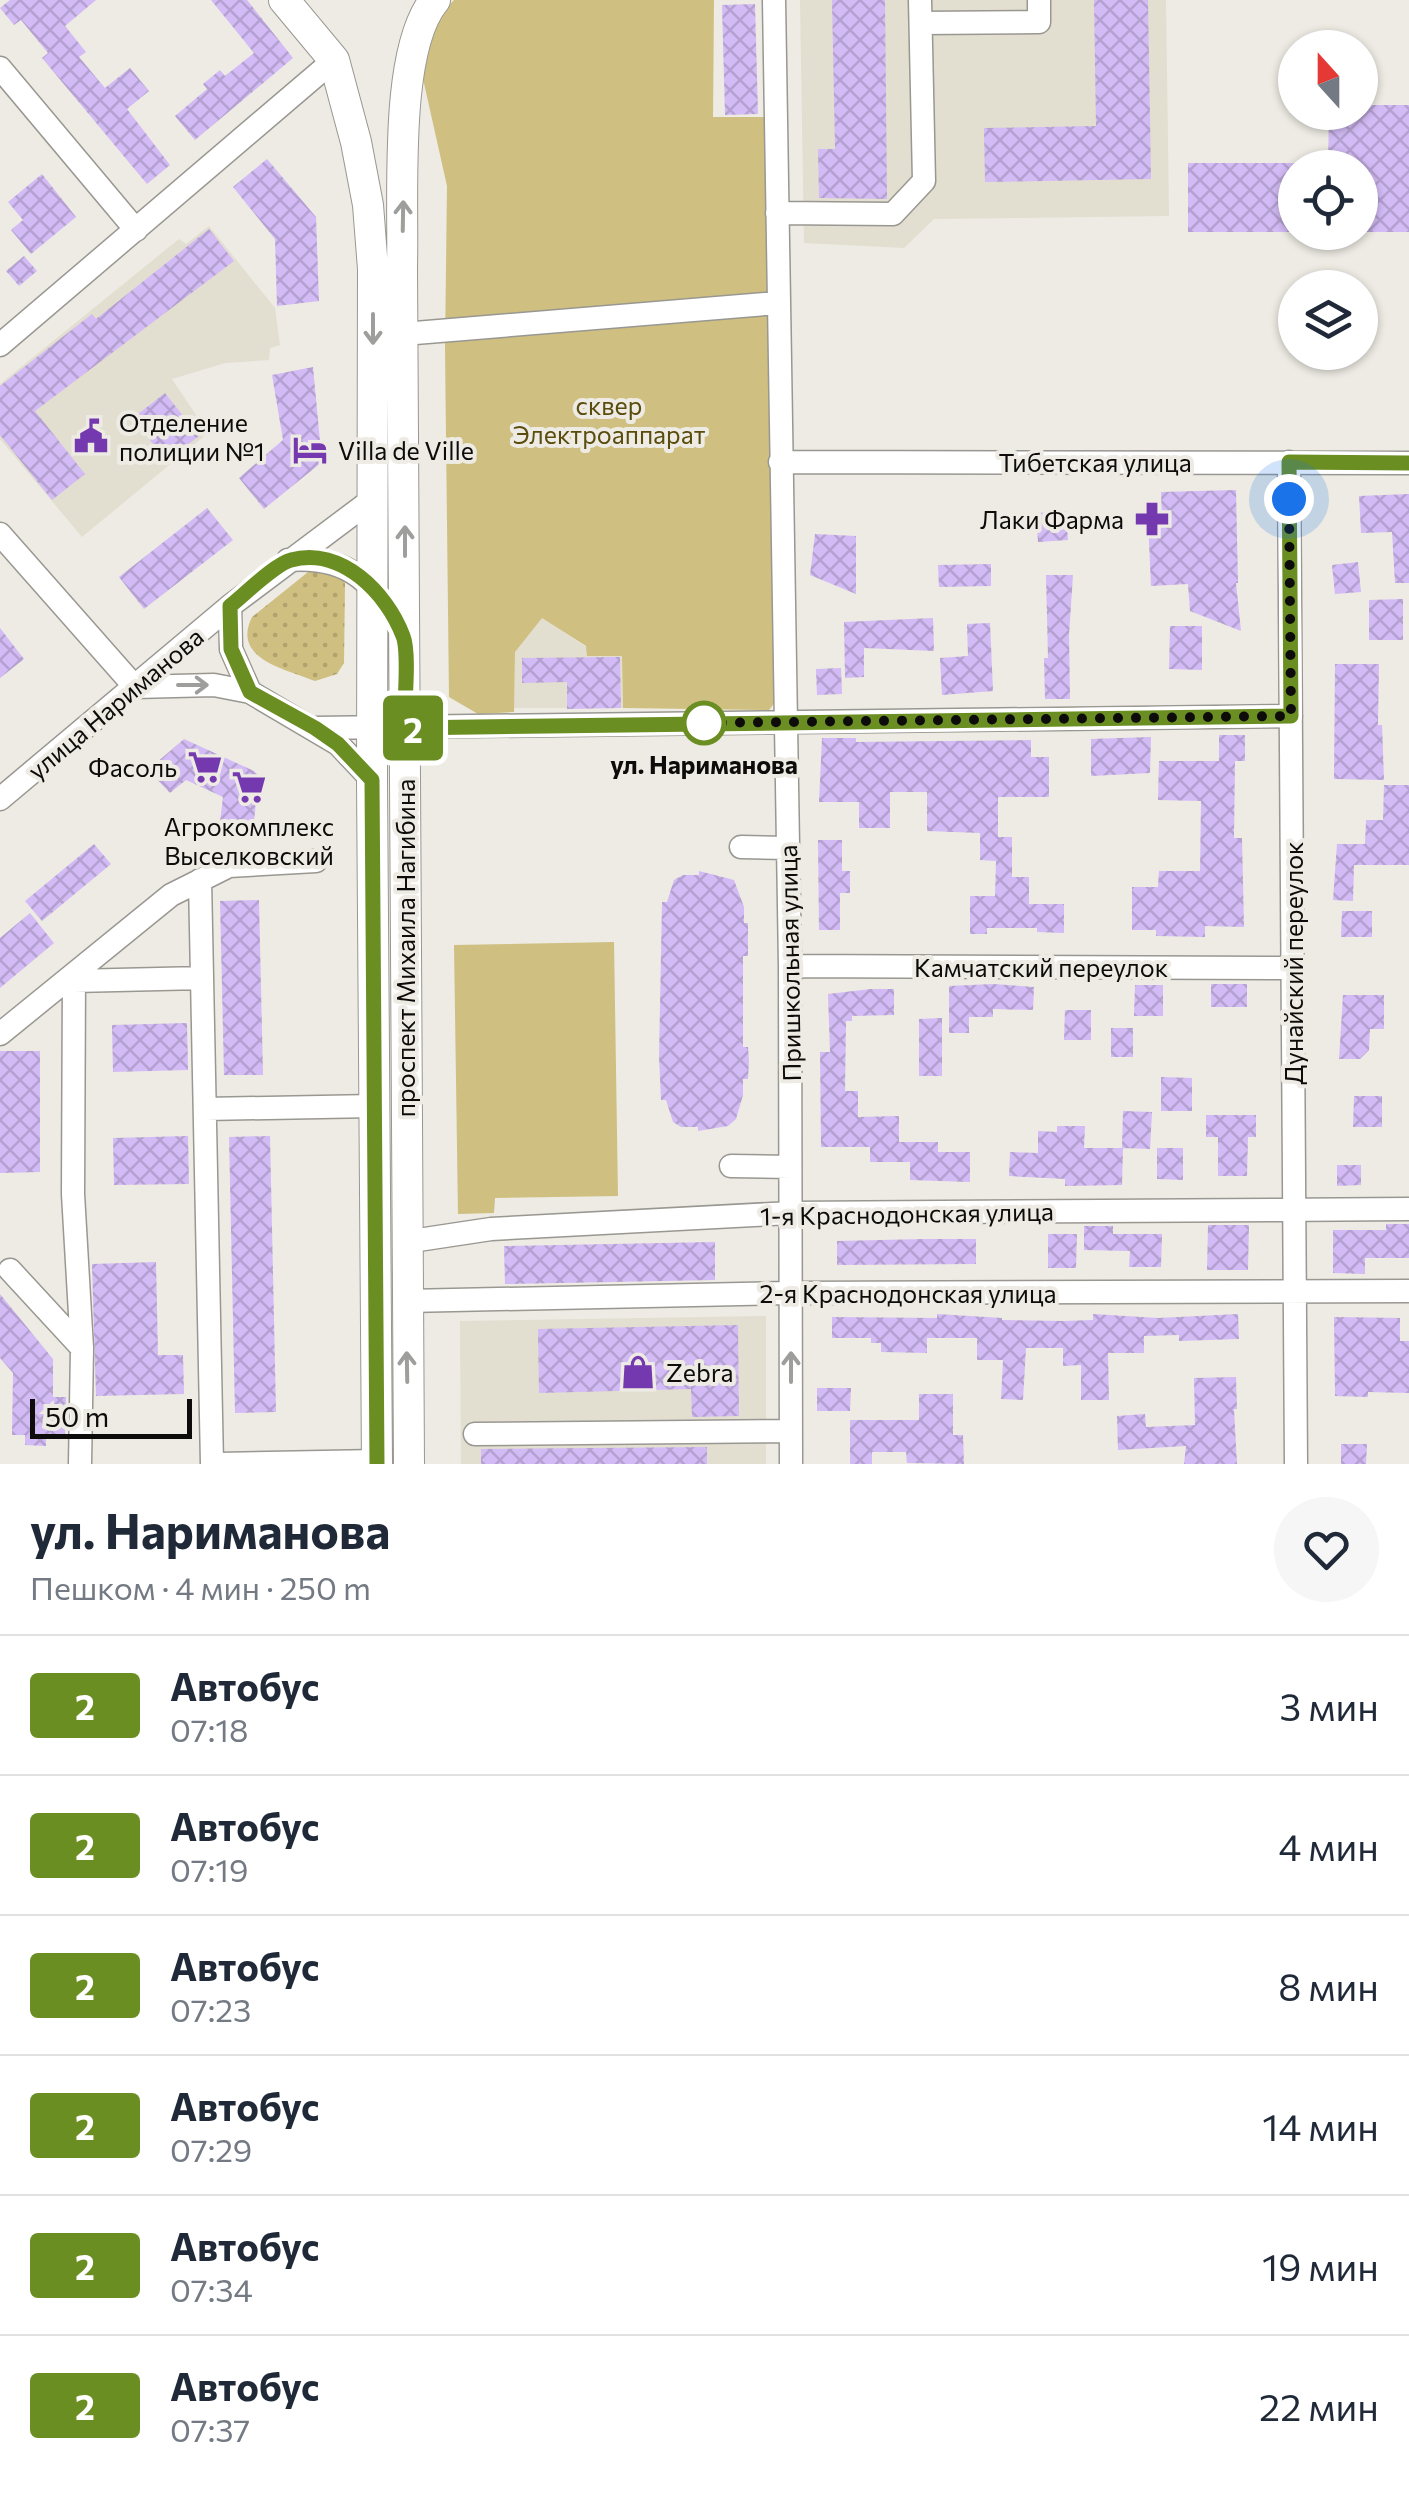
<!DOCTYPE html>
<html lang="ru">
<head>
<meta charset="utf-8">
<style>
  body { margin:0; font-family:Commissioner,sans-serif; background:#f6f6f7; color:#1f2937; height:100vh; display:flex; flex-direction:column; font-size:38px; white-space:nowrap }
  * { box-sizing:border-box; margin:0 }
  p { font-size:32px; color:#747a83 }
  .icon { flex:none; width:55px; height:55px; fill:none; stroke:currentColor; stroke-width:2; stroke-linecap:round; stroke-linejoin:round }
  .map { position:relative; height:1464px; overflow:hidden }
  .side { display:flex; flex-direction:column; background:#fff; flex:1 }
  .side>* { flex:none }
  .badge { padding:0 20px; border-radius:8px; font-size:35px; line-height:65px }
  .needle { width:65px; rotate:339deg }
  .buttons { position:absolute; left:1278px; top:30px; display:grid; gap:20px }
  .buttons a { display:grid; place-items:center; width:100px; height:100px; border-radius:50%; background:#fff; box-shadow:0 2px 8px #0004; font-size:50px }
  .scale { position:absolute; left:30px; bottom:25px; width:162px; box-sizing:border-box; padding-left:10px; border:5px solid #0d0c0a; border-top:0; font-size:28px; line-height:35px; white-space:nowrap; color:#0d0c0a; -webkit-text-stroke:8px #edebe3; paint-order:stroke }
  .you { position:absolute; width:50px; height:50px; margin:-25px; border:8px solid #fff; border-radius:50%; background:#1a73e8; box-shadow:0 0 0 15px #1a73e833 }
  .map>.badge { position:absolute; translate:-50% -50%; box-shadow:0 0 0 5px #fff }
  .round { display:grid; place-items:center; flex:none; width:105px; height:105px; border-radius:52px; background:#f6f6f7 }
  .summary { display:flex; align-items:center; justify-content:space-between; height:170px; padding:0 30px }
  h1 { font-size:48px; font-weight:700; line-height:75px }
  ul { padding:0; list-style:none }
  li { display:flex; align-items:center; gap:30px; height:140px; padding:0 30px; border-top:2px solid #e0e1e3 }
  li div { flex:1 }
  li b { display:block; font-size:38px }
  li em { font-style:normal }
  li .badge { min-width:110px; font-weight:700; text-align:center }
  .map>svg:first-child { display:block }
  .built { fill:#e2ded0 }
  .grass { fill:url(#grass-dots) }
  .green { fill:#cfbf80 }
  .building { fill:url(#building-cross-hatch) }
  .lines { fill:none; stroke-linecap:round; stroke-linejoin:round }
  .minor-casing { stroke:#999791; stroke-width:25 }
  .major-casing { stroke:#999791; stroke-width:32 }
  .minor { stroke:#fff; stroke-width:22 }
  .major { stroke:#fff; stroke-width:30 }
  .oneway { stroke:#9e9e9d }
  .line-casing { stroke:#fff; stroke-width:22 }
  .line { stroke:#6b8e23; stroke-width:15 }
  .walk { stroke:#0d0c0a; stroke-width:10; stroke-dasharray:0 18 }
  .stop-dot { fill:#fff; stroke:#6b8e23; stroke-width:5 }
  .labels { text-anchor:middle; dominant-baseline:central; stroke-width:8; stroke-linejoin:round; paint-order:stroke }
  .park-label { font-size:25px; fill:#5a4c0c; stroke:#edebe3 }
  .poi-label { font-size:25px; fill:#0d0c0a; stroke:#edebe3; text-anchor:start }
  .street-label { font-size:25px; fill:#0d0c0a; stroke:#edebe3 }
  .stop-label { font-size:25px; font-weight:bold; fill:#0d0c0a; stroke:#edebe3 }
</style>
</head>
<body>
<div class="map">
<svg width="1409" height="1464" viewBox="0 0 1409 1464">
  <defs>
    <pattern id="grass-dots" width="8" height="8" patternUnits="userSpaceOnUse" patternTransform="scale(2.5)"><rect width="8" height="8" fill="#cfbf80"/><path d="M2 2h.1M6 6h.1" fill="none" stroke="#b1a36d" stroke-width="1.8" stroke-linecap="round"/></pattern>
    <pattern id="building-cross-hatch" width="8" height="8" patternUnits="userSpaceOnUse" patternTransform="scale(2.5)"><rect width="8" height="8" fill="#d3bbf5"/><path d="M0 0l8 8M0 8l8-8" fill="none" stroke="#b4a0d1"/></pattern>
  </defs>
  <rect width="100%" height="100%" fill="#edebe3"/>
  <path class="built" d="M800 0H1166L1169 216 934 219 904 248 804 243Z
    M209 226 275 308 280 345 270 348 269 360 225 363 172 379 208 433 82 537 0 439V384L179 239 186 244Z
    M541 617 586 647 622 656 623 708H514L515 652Z
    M766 1316V1464H461L460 1321Z"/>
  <path class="grass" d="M313 568 343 575 345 584 344 663 337 674 315 681C286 669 231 659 252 617Z"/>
  <path class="green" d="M454 0H714L713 117H771L780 696 769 710 623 708 622 656H587L586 646 542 618 515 652 514 712 478 714 449 697 445 348 447 186 419 61 441 14Z
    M614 942 618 1196 495 1198 494 1213 458 1214 454 945Z"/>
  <path class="building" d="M10 0H96L65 26 86 52 79 57 105 88 130 68 149 91 127 109 170 165 147 184 42 58 48 53 21 20 14 25 0 8Z
    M211 0H247L293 58 195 140 175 116 207 89 203 84 220 70 225 76 254 53Z
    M832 0H885L887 199 819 198 818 149H835Z
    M1094 0H1148L1151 179 985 182 984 128 1096 126Z
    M755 4 758 114 725 115 722 5Z
    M1360 105H1409V232H1360V168H1328L1329 112H1360Z
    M267 159 316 217 319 301 277 306 275 239 233 187Z
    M1188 163H1295V232H1188Z
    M42 174 76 217 31 254 11 230 23 220 8 202Z
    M209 229 234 261 35 411 85 474 52 500 0 435V386L92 314 96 319Z
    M24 256 37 271 19 286 6 271Z
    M313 367 322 462 264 509 239 478 283 440 272 375Z
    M165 393 199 436 166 461 133 418Z
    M1236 490 1238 583H1236L1241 631 1190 611 1188 584 1151 586 1148 520 1162 519 1161 492Z
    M1409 494V583H1395L1392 532 1361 533 1359 496Z
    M207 508 233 540 144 609 119 577Z
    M1066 511 1068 540 1038 542 1036 513Z
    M815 534 856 536V594L810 575Z
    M1358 562 1361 592 1335 594 1332 565Z
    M991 564V586L939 587 938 565Z
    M1046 575H1073L1069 635 1070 699H1045L1044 658H1048Z
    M1403 599V640H1369V600Z
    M933 618 934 651 864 648V677L845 678 844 622Z
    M990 623 993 691 942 695 940 658 968 656 967 624Z
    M1170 626H1202V670L1169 669Z
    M0 628 24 659 0 678Z
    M620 657 621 708 567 709V682L522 683V658Z
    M1335 664H1379L1378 725H1382L1384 780 1334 779Z
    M841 668 842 694 817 695 816 669Z
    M1219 735H1245V761H1235L1234 838H1242L1244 927 1205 926V937L1156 936V930H1132V887H1158L1159 871H1200L1201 801 1158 800 1159 761H1219Z
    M1151 737 1150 773 1091 776V739Z
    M822 738H856V742L1031 740V757H1049V797H998V837H1012V877H1029V904H1064V933L1037 932V928H987V934H970V896H995L996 861 980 860V833L927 831V792H890V828H859V802H819Z
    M184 739 254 771 259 776 253 829 220 822 223 797 186 780 170 793 148 770Z
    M1384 785H1409V865H1354L1353 901 1333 900 1337 844H1365L1366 820H1383Z
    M818 840H842V871H850V893H840V930H819Z
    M94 844 111 864 42 921 25 901Z
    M699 871 734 880 744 907V923H748V956H743V1047H748L749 1061 748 1079H743V1095L736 1119 728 1126 698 1131V1127H681L673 1122 666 1100H661L659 1057 662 902H667L674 880 683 875H699Z
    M259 900 263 1075H224L220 901Z
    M1342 911H1372V937H1341Z
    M30 913 54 943 0 988V938Z
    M993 984 1034 987 1033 1010 993 1009V1017H969V1033H949V986Z
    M1211 984H1247V1007H1211Z
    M1135 985H1163V1016H1134Z
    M871 989H894V1015L852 1016V1021H846L845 1091H858V1117L899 1116V1142H938V1152H970V1182L910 1180V1162H870V1147H821L820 1052H830L828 994Z
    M1343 995H1384V1029H1370L1369 1050 1360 1059H1339Z
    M1065 1010H1091V1040H1064Z
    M942 1018V1076H919V1019Z
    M187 1023 188 1070 113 1072 112 1025Z
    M1111 1028H1133V1057H1111Z
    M0 1051H40V1172L0 1173Z
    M1161 1077 1192 1078V1111H1161Z
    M1354 1096H1382V1127H1353Z
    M1123 1111 1152 1112 1150 1149 1122 1148Z
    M1206 1115H1256V1137H1248L1247 1176H1218V1137H1206Z
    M1057 1126H1085L1084 1148H1123L1122 1185 1065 1186V1179L1009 1176 1010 1152 1038 1153V1131L1057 1132Z
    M188 1136 189 1184 114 1185 113 1138Z
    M270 1136 276 1412 235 1413 229 1137Z
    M1157 1148H1183V1180L1157 1179Z
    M1337 1165H1361V1185L1337 1186Z
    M1386 1224H1409V1258H1365V1274L1333 1273V1230H1386Z
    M1208 1225H1249L1248 1270H1207Z
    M1084 1226H1113V1234H1162L1161 1267H1129L1130 1251 1084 1250Z
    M1048 1234H1077L1076 1268H1048Z
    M924 1239H976V1264L837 1265V1241Z
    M715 1242V1280L505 1284 504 1246Z
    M156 1262 158 1355H183L184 1394 96 1396 92 1264Z
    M0 1294 53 1359V1397H66L65 1436 46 1435V1446L25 1445V1435H12L13 1373 0 1358Z
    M937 1314 1002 1318V1320L1064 1321 1093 1320V1314L1158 1318 1238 1314 1239 1339 1179 1341V1335L1144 1336V1353H1108L1109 1400H1081V1365L1063 1366V1348H1026L1023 1400 1001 1399 1003 1360H977V1338H927V1353L881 1352V1343H871V1338H832V1317L937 1318Z
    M1334 1317 1400 1318V1341H1409V1393L1368 1392V1397L1335 1396Z
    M738 1325 739 1416 692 1417 691 1389 539 1393 538 1329Z
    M1236 1377 1237 1409H1234L1237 1464H1184L1186 1446 1118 1450 1117 1416 1145 1414 1146 1427 1195 1425 1194 1378Z
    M817 1388H851L850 1411H817Z
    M919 1394H953V1435H963L964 1464 907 1463 906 1452H872V1464H850V1420H919Z
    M1341 1444H1367L1366 1464H1341Z
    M707 1447V1464H481V1449Z"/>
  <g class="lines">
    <g class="minor-casing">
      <path id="minor" d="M774 0 790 966 791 1464
        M921 23 1039 22V0
        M0 68 136 230
        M777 213 893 214 924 181 920 0
        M403 334 778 303
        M0 345 334 60
        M780 462 1409 463
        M1289 462 1296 1464
        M0 534 135 687
        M288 560C353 555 375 585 404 637
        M230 606 231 649 250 692 338 744 372 780
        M135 687 214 685 250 692
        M315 728 1291 716
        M0 799 230 606 374 498
        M741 847 788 848
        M200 880 212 1464
        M790 966 1293 968
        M74 974 73 1194 82 1348 80 1464
        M74 981 202 978
        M0 1034 171 895 229 866 316 861
        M205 1109 374 1106
        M731 1166 790 1167
        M405 1242 491 1229 790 1213 1409 1209
        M10 1270 82 1348
        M407 1301 790 1293 1409 1291
        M475 1434 791 1431
        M219 1464 377 1461"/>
    </g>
    <g class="major-casing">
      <path id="major" d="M284 0 334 60 356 142 368 205 373 269 372 780 377 1464
        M409 1464 402 267C404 200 393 50 435 0"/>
    </g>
    <use href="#minor" class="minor"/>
    <use href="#major" class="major"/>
  </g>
  <defs><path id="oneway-shaft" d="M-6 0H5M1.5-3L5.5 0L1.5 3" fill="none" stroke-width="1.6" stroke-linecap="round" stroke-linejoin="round" transform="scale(2.5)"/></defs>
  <g class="oneway">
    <use href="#oneway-shaft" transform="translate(403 216) rotate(-89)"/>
    <use href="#oneway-shaft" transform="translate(373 329) rotate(90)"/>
    <use href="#oneway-shaft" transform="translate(405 541) rotate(-90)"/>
    <use href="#oneway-shaft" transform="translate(193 685)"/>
    <use href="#oneway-shaft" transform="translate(407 1367) rotate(-91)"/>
    <use href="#oneway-shaft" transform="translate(791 1367) rotate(-90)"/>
  </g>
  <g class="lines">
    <g class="line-casing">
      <path id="line" d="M377 1464 372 780 338 744 315 728 250 692 231 649 230 606C244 595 275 564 291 560 341 546 387 593 403 636 410 653 404 707 404 728L1291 716 1289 462 1409 463"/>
    </g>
    <use href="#line" class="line"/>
    <path class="walk" d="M704 723 1291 716 1289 499"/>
  </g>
  <defs>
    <g id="civic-bare" transform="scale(2.7)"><path d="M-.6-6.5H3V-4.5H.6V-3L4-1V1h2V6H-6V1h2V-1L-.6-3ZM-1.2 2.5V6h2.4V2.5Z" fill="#7539af" stroke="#edebe3" stroke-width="2.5" paint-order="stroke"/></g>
    <g id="hotel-bare" transform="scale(2.7)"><path d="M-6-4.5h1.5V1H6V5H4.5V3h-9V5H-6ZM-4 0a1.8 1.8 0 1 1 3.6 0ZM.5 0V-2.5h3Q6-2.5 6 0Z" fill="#7539af" stroke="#edebe3" stroke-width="2.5" paint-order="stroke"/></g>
    <g id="pharmacy-bare" transform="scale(2.7)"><path d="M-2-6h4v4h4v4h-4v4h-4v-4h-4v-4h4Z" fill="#7539af" stroke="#edebe3" stroke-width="2.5" paint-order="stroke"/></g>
    <g id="supermarket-bare" transform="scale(2.7)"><path d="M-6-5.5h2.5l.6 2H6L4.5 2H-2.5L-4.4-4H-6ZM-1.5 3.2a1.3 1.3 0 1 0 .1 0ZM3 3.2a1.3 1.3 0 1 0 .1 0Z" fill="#7539af" stroke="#edebe3" stroke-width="2.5" paint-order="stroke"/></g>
    <g id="shop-bare" transform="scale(2.7)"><path d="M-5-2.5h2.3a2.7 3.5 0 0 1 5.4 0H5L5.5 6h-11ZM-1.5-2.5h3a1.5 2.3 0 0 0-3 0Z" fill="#7539af" stroke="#edebe3" stroke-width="2.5" paint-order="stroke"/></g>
  </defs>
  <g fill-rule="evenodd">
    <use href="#civic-bare" x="91" y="436"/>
    <use href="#hotel-bare" x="310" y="450"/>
    <use href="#pharmacy-bare" x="1152" y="519"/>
    <use href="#supermarket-bare" x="205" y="767"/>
    <use href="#supermarket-bare" x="249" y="787"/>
    <use href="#shop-bare" x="638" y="1372"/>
  </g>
  <circle class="stop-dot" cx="704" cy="723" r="20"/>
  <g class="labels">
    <g class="park-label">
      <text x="609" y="405">cквер<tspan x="609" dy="29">Электроаппарат</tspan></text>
    </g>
    <g class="poi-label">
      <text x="119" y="422">Отделение<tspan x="119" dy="29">полиции №1</tspan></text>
      <text x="338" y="450">Villa de Ville</text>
      <text x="1124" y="519" text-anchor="end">Лаки Фарма</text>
      <text x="177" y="767" text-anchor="end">Фасоль</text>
      <text x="249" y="826" text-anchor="middle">Агрокомплекс<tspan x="249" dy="29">Выселковский</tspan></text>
      <text x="666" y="1372">Zebra</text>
    </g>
    <g class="street-label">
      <text x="1095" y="462">Тибетская улица</text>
      <text transform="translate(115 703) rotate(-40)">улица Нариманова</text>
      <text transform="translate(405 948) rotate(-90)">проспект Михаила Нагибина</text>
      <text transform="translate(789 963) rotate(-91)">Пришкольная улица</text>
      <text transform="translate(1293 963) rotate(-90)">Дунайский переулок</text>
      <text x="1041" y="967">Камчатский переулок</text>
      <text transform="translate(907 1213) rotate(-1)">1-я Краснодонская улица</text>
      <text x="908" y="1293">2-я Краснодонская улица</text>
    </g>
    <g class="stop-label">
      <text x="704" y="764">ул. Нариманова</text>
    </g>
  </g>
</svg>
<div class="buttons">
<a><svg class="needle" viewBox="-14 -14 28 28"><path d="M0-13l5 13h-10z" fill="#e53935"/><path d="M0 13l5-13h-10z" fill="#747a83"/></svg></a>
<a><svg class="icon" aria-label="locate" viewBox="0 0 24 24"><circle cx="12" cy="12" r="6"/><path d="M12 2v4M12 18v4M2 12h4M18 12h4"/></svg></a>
<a><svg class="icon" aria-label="layers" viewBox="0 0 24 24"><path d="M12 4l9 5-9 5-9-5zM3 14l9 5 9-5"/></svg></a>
</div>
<div class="scale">50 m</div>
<div class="you" style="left:1289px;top:499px"></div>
<b class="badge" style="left:413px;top:728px;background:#6b8e23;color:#fff">2</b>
</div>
<section class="side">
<div class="summary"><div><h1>ул. Нариманова</h1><p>Пешком · 4 мин · 250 m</p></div><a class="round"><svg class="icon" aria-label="heart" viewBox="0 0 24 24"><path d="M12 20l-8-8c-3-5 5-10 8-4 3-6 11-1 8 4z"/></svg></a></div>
<ul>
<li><span class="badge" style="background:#6b8e23;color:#fff">2</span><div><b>Автобус</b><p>07:18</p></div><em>3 мин</em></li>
<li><span class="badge" style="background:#6b8e23;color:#fff">2</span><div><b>Автобус</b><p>07:19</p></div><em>4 мин</em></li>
<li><span class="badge" style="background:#6b8e23;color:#fff">2</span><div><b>Автобус</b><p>07:23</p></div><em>8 мин</em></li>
<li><span class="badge" style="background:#6b8e23;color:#fff">2</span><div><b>Автобус</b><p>07:29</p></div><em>14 мин</em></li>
<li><span class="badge" style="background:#6b8e23;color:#fff">2</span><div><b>Автобус</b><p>07:34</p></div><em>19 мин</em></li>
<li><span class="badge" style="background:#6b8e23;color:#fff">2</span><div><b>Автобус</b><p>07:37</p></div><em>22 мин</em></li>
</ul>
</section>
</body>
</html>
